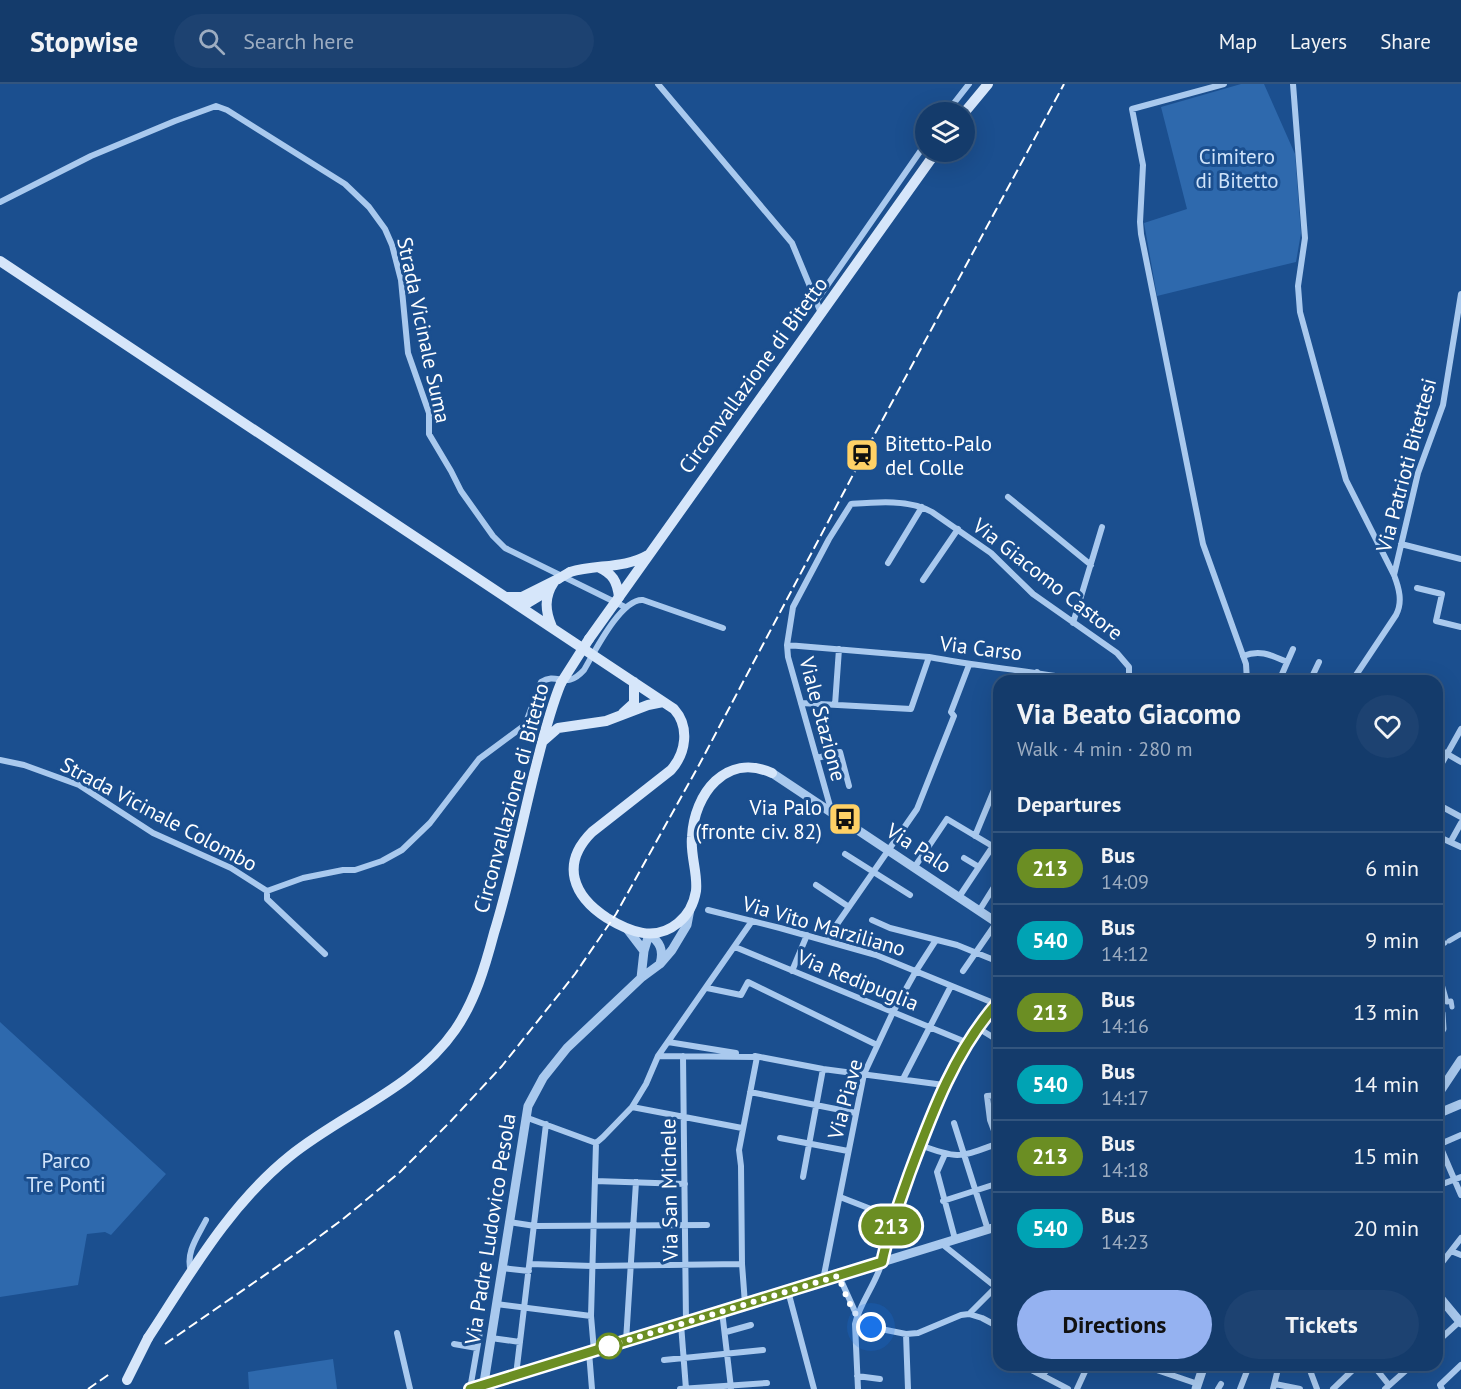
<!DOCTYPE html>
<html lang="en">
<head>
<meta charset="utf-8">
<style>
  body { margin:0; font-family:"PT Sans",sans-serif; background:#1d4271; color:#f1f3f6; height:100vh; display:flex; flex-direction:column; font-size:22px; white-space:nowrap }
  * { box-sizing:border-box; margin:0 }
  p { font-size:20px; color:#9dadc1 }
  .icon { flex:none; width:33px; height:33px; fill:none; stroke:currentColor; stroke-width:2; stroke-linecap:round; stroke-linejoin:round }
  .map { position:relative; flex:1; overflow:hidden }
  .side { position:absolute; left:993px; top:591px; width:450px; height:696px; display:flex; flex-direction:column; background:#143b6b; border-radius:18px; box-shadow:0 6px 24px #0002,0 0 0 2px #33557e }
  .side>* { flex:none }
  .badge { padding:0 12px; border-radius:20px; font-size:21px; line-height:39px }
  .controls { position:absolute; left:915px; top:18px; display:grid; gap:12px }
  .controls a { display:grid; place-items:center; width:60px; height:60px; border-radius:50%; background:#143b6b; box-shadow:0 6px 24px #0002,0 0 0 2px #33557e; font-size:30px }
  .you { position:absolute; width:30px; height:30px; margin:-15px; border:4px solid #fff; border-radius:50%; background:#1a73e8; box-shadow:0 0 0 9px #1a73e833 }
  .map>.badge { position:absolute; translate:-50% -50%; box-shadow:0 0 0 3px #fff }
  h2 { padding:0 24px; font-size:22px; line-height:54px }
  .round { display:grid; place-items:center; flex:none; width:63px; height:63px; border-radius:32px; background:#1d4271 }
  .summary { display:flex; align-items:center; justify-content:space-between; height:102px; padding:0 24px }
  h1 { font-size:28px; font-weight:700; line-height:45px }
  .button { display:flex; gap:12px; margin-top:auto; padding:12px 24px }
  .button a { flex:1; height:69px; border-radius:36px; background:#95b2f1; color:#111; font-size:24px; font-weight:700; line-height:69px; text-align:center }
  .button a+a { background:#1d4271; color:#f1f3f6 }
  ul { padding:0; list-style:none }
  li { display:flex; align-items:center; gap:18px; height:72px; padding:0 24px; border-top:2px solid #33557e }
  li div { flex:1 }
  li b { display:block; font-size:22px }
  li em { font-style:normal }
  li .badge { min-width:66px; font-weight:700; text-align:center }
  header { display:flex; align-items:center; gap:36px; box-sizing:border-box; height:84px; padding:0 30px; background:#143b6b; border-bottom:2px solid #33557e }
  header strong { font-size:28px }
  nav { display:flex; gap:33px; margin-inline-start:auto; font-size:21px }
  .search { width:420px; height:54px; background:#1d4271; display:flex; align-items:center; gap:15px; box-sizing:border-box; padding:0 21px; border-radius:33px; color:#9dadc1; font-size:22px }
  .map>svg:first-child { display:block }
  .green { fill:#2e69ad }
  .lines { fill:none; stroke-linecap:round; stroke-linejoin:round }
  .pedestrian { stroke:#a9c9ee; stroke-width:5 }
  .minor { stroke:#a9c9ee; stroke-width:6 }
  .tertiary { stroke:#a9c9ee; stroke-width:9 }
  .secondary { stroke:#d6e6fa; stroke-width:10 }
  .rail { stroke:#fff; stroke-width:2; stroke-dasharray:10 4.5; stroke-linecap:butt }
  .secondary-bridge { stroke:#d6e6fa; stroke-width:10 }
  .line-casing { stroke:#fff; stroke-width:14 }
  .line { stroke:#6b8e23; stroke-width:9 }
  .walk { stroke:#fff; stroke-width:6; stroke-dasharray:0 10.8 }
  .stop-dot { fill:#fff; stroke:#6b8e23; stroke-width:3 }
  .labels { text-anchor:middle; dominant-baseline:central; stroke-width:6; stroke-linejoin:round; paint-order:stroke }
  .park-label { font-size:21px; fill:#cfe3fa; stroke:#1b4f8f }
  .street-label { font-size:21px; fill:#fff; stroke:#1b4f8f }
  .poi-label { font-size:21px; fill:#fff; stroke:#1b4f8f; text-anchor:start }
</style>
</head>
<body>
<header>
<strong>Stopwise</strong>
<div class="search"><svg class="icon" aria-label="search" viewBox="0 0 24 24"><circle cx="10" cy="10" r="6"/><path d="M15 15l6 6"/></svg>Search here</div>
<nav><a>Map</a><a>Layers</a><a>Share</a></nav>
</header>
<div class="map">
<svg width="1461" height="1305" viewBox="0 0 1461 1305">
  <rect width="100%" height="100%" fill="#1b4f8f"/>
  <path class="green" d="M1241 0H1264L1295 70 1301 149 1296 178 1157 212 1144 139 1187 125 1161 23Z
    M0 938 166 1090 111 1151 105 1148 87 1150 78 1201 0 1213Z
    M333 1275 337 1305H249L248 1288Z"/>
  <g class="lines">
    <path class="pedestrian" d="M1449 857 1461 850
      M1437 863 1445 859
      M1437 894 1440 893 1447 918 1451 917 1452 923
      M1437 927 1443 929 1444 945 1437 958"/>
    <path class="minor" d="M658 0 792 159 821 229
      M1224 0 1132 25 1143 81 1140 138 1141 150 1203 460 1246 580 1247 597
      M1293 0 1305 154 1298 202 1300 228 1346 396 1394 491C1399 504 1403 518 1396 531L1352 597
      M947 28 969 0
      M0 118 91 72 175 37 216 22 227 26 345 100 369 123 385 145 392 161 401 196 408 269 429 329V350L451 387 461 407 493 452 505 464 625 523
      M817 216 926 59
      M1008 413 1091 481
      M1401 460 1461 475
      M888 479 922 423
      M1394 491 1418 389 1443 321 1461 210
      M923 496 958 445
      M1417 504 1442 510 1436 537 1461 543
      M1073 539 1102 443
      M787 561 929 573
      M1243 572C1260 565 1271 571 1287 578
      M1033 597 1037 588
      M1279 597 1293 565
      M1310 597 1319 578
      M801 619 911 625 929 573C981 583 1033 587 1084 597
      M835 621 839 565
      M1437 664 1461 678
      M817 674 840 668 849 702
      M0 676 24 681 79 701 153 749 231 784 267 807 303 794 343 786H355L382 777 402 766 430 739 479 675 525 641 541 598C558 587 565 607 584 586 594 569 621 514 643 516L723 544
      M1437 688 1461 645
      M1437 720 1461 733
      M832 729 788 573 787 561 793 523 829 455 851 420C876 418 909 415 932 428L991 469 1033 510 1117 569 1129 583V597
      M975 752 999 694
      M1437 752 1461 763
      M1451 757 1461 739
      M845 770 910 811
      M964 774 979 783
      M914 784 947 735 999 766
      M816 801 849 823
      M267 807V815L325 870
      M959 813 993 762
      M708 826 780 844 876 871 996 920
      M979 827 999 795
      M872 836 890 844 957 861 999 878
      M826 856 917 725 954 632 951 628 969 581
      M735 863 968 959
      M792 887 807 851
      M963 887 999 835
      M707 904 741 911 748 898 877 961
      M978 944 999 957
      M668 958 736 969
      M658 972 757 973 739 1066 741 1082 742 1180 745 1220
      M683 972 686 1238
      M755 972 823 985 944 1001
      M903 995 951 902
      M750 1008 856 1029
      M999 1011 987 1012 990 1036 999 1060
      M632 1023 742 1044
      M525 1033 596 1059
      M954 1039 988 1146
      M780 1054 848 1067
      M1437 1055 1461 1111
      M596 1059 603 1053 632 1023 646 1000 658 972 752 837
      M920 1061C960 1076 960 1073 999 1059
      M1438 1061 1461 1051
      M945 1070 937 1088 955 1155
      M803 1093 823 985
      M595 1097 685 1100
      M1437 1102 1461 1093
      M840 1113 894 1134
      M943 1117 999 1099
      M509 1138 535 1142 707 1141
      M942 1160 992 1200 999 1202
      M1451 1167 1461 1171
      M530 1180 592 1182 742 1180
      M502 1184 529 1187
      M1437 1185 1461 1154
      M191 1187C185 1169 198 1152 206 1136
      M839 1192 857 1232 862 1239 871 1243 906 1250 918 1249 961 1231 969 1230 982 1234 999 1243
      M823 1196 864 990 893 928 916 887 936 856
      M788 1207 814 1305
      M496 1220 591 1232
      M722 1227 731 1304
      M969 1230 999 1200
      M681 1240 686 1305
      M1437 1243 1445 1251
      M726 1248 751 1241
      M397 1249 410 1305
      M906 1250 908 1305
      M491 1254 520 1258
      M626 1257 636 1098
      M1437 1258 1460 1237
      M454 1260 477 1264
      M594 1267 591 1232 596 1059
      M589 1268 592 1305
      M664 1276 763 1266
      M1022 1281 1068 1305
      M1142 1281 1198 1300
      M1308 1281 1317 1305
      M1373 1281 1389 1301
      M516 1291 546 1040
      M1043 1291 1050 1281
      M857 1292 880 1295
      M1275 1300 1300 1305
      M470 1305 480 1248
      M680 1305 767 1299
      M858 1305 855 1240C860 1218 876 1200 882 1178
      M1077 1305 1088 1281
      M1218 1305 1221 1300
      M1240 1305 1247 1287
      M1273 1305 1279 1281
      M1333 1305 1358 1281
      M1385 1305 1412 1281
      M1442 1305 1440 1301 1461 1281"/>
    <path class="tertiary" d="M772 689 999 840
      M628 846 644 867 641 894
      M644 867 649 850C660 858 664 866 660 880
      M1437 1012 1461 976
      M1437 1030 1461 1020
      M882 1178 886 1156 894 1134C921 1059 945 978 999 917
      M1437 1210 1461 1239
      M470 1305 999 1142
      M483 1305 528 1022 543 994 567 964 641 894 660 880 672 866 687 841 690 825
      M1196 1305 1204 1281"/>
    <path class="secondary" d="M964 29 988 0
      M0 177 674 625C690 643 686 669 671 686L592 748C560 780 573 812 607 834 630 848 655 858 678 839 688 831 694 819 696 807 698 789 690 771 692 753 694 710 726 668 772 689
      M598 483C613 490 617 497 619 513
      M570 488C596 480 624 485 648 471
      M507 513H522L558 495
      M619 513 936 68
      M521 523 546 508
      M552 543C545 527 544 513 554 498
      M589 555 614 520
      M623 629 634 619V598
      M542 658 558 644 606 637 648 621 663 618
      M148 1254C190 1190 230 1120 290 1072 343 1029 415 1004 455 946 475 917 485 883 494 849 510 797 521 743 534 690 542 659 549 628 561 599"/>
    <path class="rail" d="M165 1260 304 1164 343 1135 400 1088 450 1038 502 982 575 890 616 830 699 681 863 372 1064 0
      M88 1305 111 1289"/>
    <path class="secondary-bridge" d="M558 495 570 488
      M614 520 619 513
      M561 599 589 555
      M127 1296 148 1254"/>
  </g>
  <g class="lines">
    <g class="line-casing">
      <path id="line" d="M470 1305 882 1178C888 1148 899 1120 909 1091 932 1029 955 966 999 917"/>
    </g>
    <use href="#line" class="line"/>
    <path class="walk" d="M609 1262 838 1192C846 1209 852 1235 871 1243"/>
  </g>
  <defs>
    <g id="station-square" transform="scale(1.725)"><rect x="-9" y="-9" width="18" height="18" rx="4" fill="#ffd166" stroke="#1b4f8f"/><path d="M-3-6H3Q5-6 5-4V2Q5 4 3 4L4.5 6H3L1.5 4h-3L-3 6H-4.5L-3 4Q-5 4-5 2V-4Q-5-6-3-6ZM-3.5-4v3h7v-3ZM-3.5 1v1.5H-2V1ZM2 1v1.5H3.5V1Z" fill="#111"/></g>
    <g id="bus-square" transform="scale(1.725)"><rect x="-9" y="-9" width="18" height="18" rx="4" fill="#ffd166" stroke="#1b4f8f"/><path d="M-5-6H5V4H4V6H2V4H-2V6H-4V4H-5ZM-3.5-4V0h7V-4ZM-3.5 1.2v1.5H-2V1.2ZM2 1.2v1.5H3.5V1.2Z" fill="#111"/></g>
  </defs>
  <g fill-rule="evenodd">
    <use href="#station-square" x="862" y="371"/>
    <use href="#bus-square" x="845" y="735"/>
  </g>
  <circle class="stop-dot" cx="609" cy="1262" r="12"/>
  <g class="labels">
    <g class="park-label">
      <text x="1237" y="72">Cimitero<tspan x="1237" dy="24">di Bitetto</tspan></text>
      <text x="66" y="1076">Parco<tspan x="66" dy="24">Tre Ponti</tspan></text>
    </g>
    <g class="street-label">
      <text transform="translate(424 246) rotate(78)">Strada Vicinale Suma</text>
      <text transform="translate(753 291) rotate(-54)">Circonvallazione di Bitetto</text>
      <text transform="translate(1406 381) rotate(-75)">Via Patrioti Bitettesi</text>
      <text transform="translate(1048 495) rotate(38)">Via Giacomo Castore</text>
      <text transform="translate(981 564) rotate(7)">Via Carso</text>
      <text transform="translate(823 635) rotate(75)">Viale Stazione</text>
      <text transform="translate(511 714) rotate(-75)">Circonvallazione di Bitetto</text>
      <text transform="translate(159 730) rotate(28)">Strada Vicinale Colombo</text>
      <text transform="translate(919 764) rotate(33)">Via Palo</text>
      <text transform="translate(824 842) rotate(16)">Via Vito Marziliano</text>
      <text transform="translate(858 896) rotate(22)">Via Redipuglia</text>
      <text transform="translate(845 1015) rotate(-75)">Via Piave</text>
      <text transform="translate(669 1106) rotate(-91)">Via San Michele</text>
      <text transform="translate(490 1145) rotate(-81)">Via Padre Ludovico Pesola</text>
    </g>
    <g class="poi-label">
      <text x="885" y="359">Bitetto-Palo<tspan x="885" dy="24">del Colle</tspan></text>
      <text x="822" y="723" text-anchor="end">Via Palo<tspan x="822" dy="24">(fronte civ. 82)</tspan></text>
    </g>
  </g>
</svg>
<div class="controls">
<a><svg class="icon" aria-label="layers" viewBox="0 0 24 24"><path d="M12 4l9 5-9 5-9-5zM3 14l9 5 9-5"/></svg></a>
</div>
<div class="you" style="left:871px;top:1243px"></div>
<b class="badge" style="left:891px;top:1142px;background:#6b8e23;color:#fff">213</b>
<section class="side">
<div class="summary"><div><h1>Via Beato Giacomo</h1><p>Walk · 4 min · 280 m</p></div><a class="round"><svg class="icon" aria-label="heart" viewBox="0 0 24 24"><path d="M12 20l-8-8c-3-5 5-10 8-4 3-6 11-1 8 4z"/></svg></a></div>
<h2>Departures</h2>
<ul>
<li><span class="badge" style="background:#6b8e23;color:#fff">213</span><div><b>Bus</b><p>14:09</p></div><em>6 min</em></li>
<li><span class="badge" style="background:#00a3b4;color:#fff">540</span><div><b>Bus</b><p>14:12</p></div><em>9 min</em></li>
<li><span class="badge" style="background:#6b8e23;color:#fff">213</span><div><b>Bus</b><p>14:16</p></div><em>13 min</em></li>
<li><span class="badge" style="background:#00a3b4;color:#fff">540</span><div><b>Bus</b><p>14:17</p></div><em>14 min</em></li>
<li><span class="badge" style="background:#6b8e23;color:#fff">213</span><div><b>Bus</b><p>14:18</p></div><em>15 min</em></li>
<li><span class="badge" style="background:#00a3b4;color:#fff">540</span><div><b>Bus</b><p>14:23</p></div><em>20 min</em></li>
</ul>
<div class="button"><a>Directions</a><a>Tickets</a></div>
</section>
</div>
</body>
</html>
